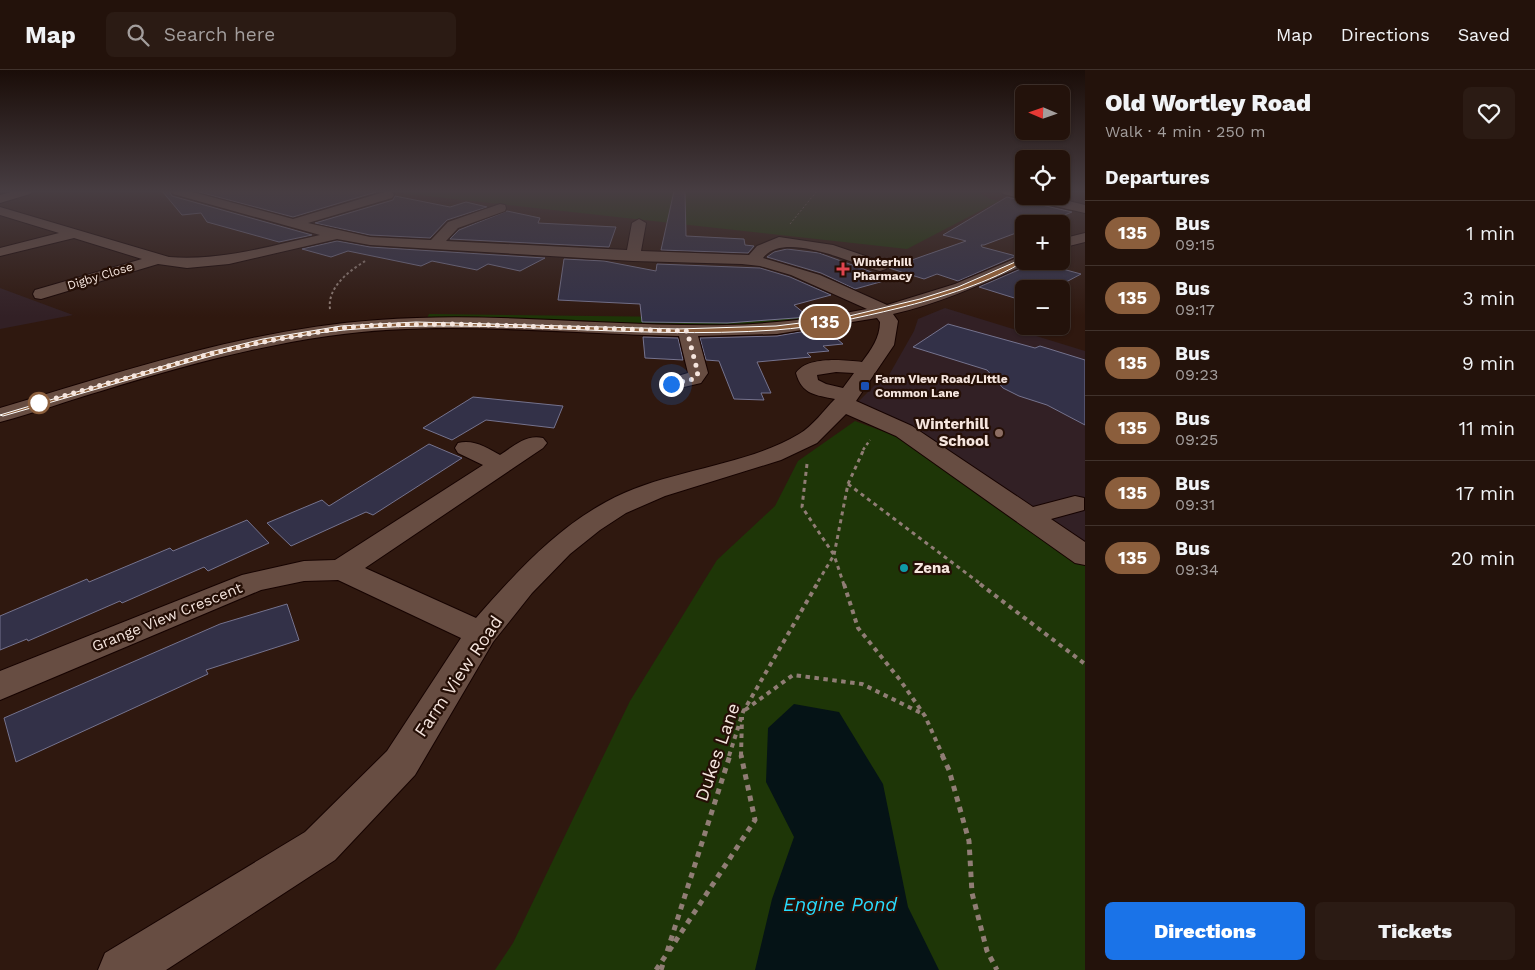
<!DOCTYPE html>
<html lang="en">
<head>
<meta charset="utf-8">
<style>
  body { margin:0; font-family:"Work Sans",sans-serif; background:#2b1b14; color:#f1f3f6; height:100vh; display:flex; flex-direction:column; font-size:19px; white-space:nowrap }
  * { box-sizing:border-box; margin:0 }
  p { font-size:16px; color:#a39e9d }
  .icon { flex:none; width:28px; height:28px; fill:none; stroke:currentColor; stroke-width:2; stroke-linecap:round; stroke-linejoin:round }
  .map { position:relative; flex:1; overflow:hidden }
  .side { display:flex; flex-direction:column; background:#23120b; width:450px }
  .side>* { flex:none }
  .badge { padding:0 10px; border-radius:16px; font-size:18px; line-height:32px }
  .needle { width:32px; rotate:272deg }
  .fabs { position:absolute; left:1015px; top:15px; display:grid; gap:10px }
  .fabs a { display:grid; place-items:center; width:55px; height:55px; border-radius:8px; background:#23120b; box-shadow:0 1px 4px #0004,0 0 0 1px #40322c; font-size:25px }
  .you { position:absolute; width:25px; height:25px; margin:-12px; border:4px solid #fff; border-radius:50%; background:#1a73e8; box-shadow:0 0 0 8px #1a73e833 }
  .map>.badge { position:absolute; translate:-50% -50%; box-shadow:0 0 0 2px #fff }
  h2 { padding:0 20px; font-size:19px; line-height:45px }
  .round { display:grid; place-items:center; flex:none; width:52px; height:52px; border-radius:8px; background:#2b1b14 }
  .summary { display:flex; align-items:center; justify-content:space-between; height:85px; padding:0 20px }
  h1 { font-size:24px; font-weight:800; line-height:38px }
  .cta { display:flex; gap:10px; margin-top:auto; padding:10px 20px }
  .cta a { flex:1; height:58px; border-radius:8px; background:#1a73e8; color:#fff; font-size:20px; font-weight:800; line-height:58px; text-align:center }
  .cta a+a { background:#2b1b14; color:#f1f3f6 }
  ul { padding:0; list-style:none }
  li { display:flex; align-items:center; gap:15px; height:65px; padding:0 20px; border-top:1px solid #40322c }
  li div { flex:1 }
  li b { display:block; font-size:19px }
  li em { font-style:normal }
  li .badge { min-width:55px; font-weight:700; text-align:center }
  header { display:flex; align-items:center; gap:30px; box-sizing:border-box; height:70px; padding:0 25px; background:#23120b; border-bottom:1px solid #40322c }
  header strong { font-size:24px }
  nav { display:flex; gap:28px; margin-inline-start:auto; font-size:18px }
  .search { width:350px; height:45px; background:#2b1b14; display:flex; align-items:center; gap:12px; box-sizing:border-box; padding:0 18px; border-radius:8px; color:#a39e9d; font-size:19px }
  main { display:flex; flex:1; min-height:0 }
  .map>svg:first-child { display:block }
  .education { fill:#322025 }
  .green { fill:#1e3607 }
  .water { fill:#051316 }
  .building { fill:#333148; stroke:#75738e }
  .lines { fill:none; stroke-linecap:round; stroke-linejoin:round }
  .minor-casing { stroke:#160300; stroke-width:2 }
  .path-far5 { stroke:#907d75; stroke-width:1; stroke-dasharray:2 2; stroke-linecap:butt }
  .path-far4 { stroke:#907d75; stroke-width:2; stroke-dasharray:2.5 2.5; stroke-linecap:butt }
  .path-far3 { stroke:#907d75; stroke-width:2.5; stroke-dasharray:3 3; stroke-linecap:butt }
  .path-far2 { stroke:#907d75; stroke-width:3; stroke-dasharray:4 4; stroke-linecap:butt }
  .path-far1 { stroke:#907d75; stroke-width:4; stroke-dasharray:4.5 4.5; stroke-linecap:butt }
  .path { stroke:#907d75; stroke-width:5; stroke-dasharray:5.5 5.5; stroke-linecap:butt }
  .minor { fill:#674d42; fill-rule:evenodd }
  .line { fill:#8b5e3c; stroke:#fff }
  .walk { stroke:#f5e5de; stroke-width:5; stroke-dasharray:0 9 }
  .health-dot { fill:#e0444e; stroke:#250f06; stroke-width:2 }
  .transit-dot { fill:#1a4fb4; stroke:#250f06; stroke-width:2 }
  .stop-dot { fill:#fff; stroke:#8b5e3c; stroke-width:2.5 }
  .education-dot { fill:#8d6e63; stroke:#250f06; stroke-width:2 }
  .culture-dot { fill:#0f9aa8; stroke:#250f06; stroke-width:2 }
  .labels { text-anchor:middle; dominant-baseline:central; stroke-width:4.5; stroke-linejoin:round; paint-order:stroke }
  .far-poi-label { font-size:12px; font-weight:bold; fill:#f5e5de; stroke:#250f06; text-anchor:start }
  .far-street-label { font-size:12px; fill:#f5e5de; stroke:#250f06 }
  .poi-label { font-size:15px; font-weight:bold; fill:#f5e5de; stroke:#250f06; text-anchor:end }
  .street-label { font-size:15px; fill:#f5e5de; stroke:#250f06 }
  .near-street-label { font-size:18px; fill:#f5e5de; stroke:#250f06 }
  .near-water-label { font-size:19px; font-style:italic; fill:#28ddff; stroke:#250f06 }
</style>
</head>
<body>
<header>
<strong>Map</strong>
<div class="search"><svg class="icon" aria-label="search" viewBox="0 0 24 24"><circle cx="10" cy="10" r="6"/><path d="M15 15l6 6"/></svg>Search here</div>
<nav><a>Map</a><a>Directions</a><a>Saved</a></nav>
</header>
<main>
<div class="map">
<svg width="1085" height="900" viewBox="0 0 1085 900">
  <rect width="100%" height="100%" fill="#2f180f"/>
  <path class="education" d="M0 218 73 245 0 259Z
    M945 238 1085 281V478L855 335 874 316 889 305 914 261 918 249Z"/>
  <path class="green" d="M382 121H977L990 129 999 131 907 179Z
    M822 243 825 245 768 253 725 256 427 248 429 244 763 248Z
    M855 351 926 377 1085 486V900H495L513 873 630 631 717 490 775 436 798 391Z"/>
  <path class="water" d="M794 634 839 642 883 714 908 837 939 900H755L772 829 794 767 766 712 768 658Z"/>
  <path class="building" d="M162 121H169L172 126 312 165 279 172 207 152 201 143 182 145Z
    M195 121H368L376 122 293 147Z
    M674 121H685L686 166 744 169 745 175 754 176 748 183 661 180Z
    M395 126 450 137 466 132 487 137 447 150 430 168 370 165 315 153 393 130Z
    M1007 127 1072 142 1041 154H1024V160L984 175H981L982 177 1016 186 958 211 937 204 924 209 889 198 966 171 943 165Z
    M507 141 540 148 538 153 616 157 609 177 450 169 459 160Z
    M337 171 370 177 545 188 520 201 488 194 477 200 432 191 421 196 348 181 331 187 302 179Z
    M787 179 819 183 891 209 855 219 821 203 767 187 774 182Z
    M564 189 604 191 656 201 657 194 760 198 790 207 831 225 794 235 809 247 727 253 642 252 640 234 558 230Z
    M1033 191 1081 204 1053 219H1024V231L979 217 1030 195Z
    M948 254 1035 278 1040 276 1085 290V355L1047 335 1019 326 1003 318 987 300 913 277Z
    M824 258 843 274 823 276 829 281 807 283 811 287 757 292 771 323H761L764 330 734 329 719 291 706 290 700 268 777 266Z
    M643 267 678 268 683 290 645 288Z
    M473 327 563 336 554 358 486 350 452 370 423 358Z
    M429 374 462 388 373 445 366 442 291 476 267 453 322 430 329 436Z
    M247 450 269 473 208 501 204 497 122 533 120 531 28 571 27 569 0 580V546L87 509 89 512 170 478 173 481Z
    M287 534 299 570 206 600 208 604 16 692 4 648 220 554Z"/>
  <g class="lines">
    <g class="minor-casing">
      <path id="minor" d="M15 121H32L30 124 0 133V125Z
        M171 121H189L293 149 384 122H392L394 125 392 128 308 153 370 167 431 170 448 152 500 134 505 135 506 138 505 141 458 158 446 171 627 180 632 153 639 149 646 153 641 181 749 185 757 176 779 167 833 175 886 193 888 196 886 199 880 201C852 194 785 160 763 188L820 205 887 235 955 214 1024 185V191H1031L1029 193C984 213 941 233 893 244L898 251 894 275 856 331 912 356 1033 437 1075 426 1084 428V440L1051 449 1085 472V495L1075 493 896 366 846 344 817 373 781 390 665 426 626 443 600 460 570 484 532 523 493 572 415 705 335 790 166 900H98L105 883 305 762 387 681 461 568 338 510 304 511 261 520 0 630V601L242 505 304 491 335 490 483 395 458 383 455 378 458 373C474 369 487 378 500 385 514 376 526 364 543 368L547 373 543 378 365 498 476 548C514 505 554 460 606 432 665 399 742 398 799 364 813 356 824 340 835 329 816 325 802 325 796 303 807 286 844 290 862 292 871 280 880 268 880 252L877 248 777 264 698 266 708 303 701 313 671 320 664 318 660 314 664 310 688 303 679 266C562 264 444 249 328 266 251 277 176 298 101 321 67 331 34 343 0 352V338C124 301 248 259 378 250 494 241 611 257 727 255 774 254 821 248 867 239L791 205 760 196 742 194 633 191 434 179 370 175 337 169 229 194 187 198 158 194 41 229 35 228 33 224 35 220 142 189 74 168 0 186V178L59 163 0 145V137L169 187C221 191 270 176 320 165L173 124ZM836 302 854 303 843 318 826 314 818 310 817 305Z
        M1001 121H1024V126H1048L1085 135V143L1003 124Z
        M1085 163V172L1061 178V169Z"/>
    </g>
    <path class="path-far5" d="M790 154 817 121"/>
    <path class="path-far4" d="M330 239C327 217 350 200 367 190"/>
    <path class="path-far3" d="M863 380 870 370"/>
    <path class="path-far2" d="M807 394 802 437 834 485 816 515
      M848 414 982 515
      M844 515 834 485 848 414 864 379"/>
    <path class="path-far1" d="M844 514 858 558 900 610 925 646 943 686
      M980 514 1085 594
      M745 640 793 605 862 614 925 645
      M729 686 743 642 817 514
      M741 686 742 647"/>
    <path class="path" d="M942 685 949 700 969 771 972 823 987 881 997 900
      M669 881 755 750 741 685
      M656 900 666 885 730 685
      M661 900 664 891"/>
    <use href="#minor" class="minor"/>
  </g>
  <linearGradient id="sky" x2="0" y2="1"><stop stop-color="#1a0d08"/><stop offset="0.49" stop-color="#473d42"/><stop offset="1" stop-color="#473d42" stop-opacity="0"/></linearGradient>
  <rect width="1085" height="247" fill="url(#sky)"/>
  <path class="line" d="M1022 189 1026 190C992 212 939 228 899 238 858 248 817 257 775 260 632 270 487 247 344 260 281 266 219 283 159 301 107 316 55 331 3 346L0 345 210 282 263 269 341 256 416 252 677 259 776 256 841 248 920 229 958 217Z"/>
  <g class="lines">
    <path class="walk" d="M39 333 213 283 263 272 341 258 378 255 454 254 687 261 698 303 694 309 671 314"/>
  </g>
  <path class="health-dot" d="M840.5 191.5h5v5h5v5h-5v5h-5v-5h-5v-5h5z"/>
  <rect class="transit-dot" x="860" y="311" width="10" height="10" rx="2.5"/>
  <circle class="stop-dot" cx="39" cy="333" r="10"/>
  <circle class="education-dot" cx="999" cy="363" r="5"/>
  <circle class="culture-dot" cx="904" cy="498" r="5"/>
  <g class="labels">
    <g class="far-poi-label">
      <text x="853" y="192">Winterhill<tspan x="853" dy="14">Pharmacy</tspan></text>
      <text x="875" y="309">Farm View Road/Little<tspan x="875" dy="14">Common Lane</tspan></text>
    </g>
    <g class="far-street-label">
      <text transform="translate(100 206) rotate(-17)">Digby Close</text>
    </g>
    <g class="poi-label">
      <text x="989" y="354">Winterhill<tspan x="989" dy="17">School</tspan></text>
      <text x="914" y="498" text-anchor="start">Zena</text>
    </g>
    <g class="street-label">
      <text transform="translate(167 547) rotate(-22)">Grange View Crescent</text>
    </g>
    <g class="near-street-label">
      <text transform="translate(458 606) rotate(-56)">Farm View Road</text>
      <text transform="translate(717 682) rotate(-71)">Dukes Lane</text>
    </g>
    <g class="near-water-label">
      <text x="840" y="834">Engine Pond</text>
    </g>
  </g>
</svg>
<div class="fabs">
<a><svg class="needle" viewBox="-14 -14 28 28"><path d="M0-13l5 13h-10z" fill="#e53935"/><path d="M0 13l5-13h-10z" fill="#a39e9d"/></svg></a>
<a><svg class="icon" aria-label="locate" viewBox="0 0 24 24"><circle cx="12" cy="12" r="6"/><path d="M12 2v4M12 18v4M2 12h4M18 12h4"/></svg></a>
<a>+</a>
<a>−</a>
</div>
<div class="you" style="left:671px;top:314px"></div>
<b class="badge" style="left:825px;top:252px;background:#8b5e3c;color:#fff">135</b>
</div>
<section class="side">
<div class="summary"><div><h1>Old Wortley Road</h1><p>Walk · 4 min · 250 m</p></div><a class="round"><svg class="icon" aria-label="heart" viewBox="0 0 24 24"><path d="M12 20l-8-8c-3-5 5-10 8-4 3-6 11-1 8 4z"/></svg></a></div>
<h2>Departures</h2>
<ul>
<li><span class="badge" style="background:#8b5e3c;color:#fff">135</span><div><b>Bus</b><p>09:15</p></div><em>1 min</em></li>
<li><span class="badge" style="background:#8b5e3c;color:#fff">135</span><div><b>Bus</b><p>09:17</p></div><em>3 min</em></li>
<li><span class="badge" style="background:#8b5e3c;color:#fff">135</span><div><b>Bus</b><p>09:23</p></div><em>9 min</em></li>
<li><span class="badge" style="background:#8b5e3c;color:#fff">135</span><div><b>Bus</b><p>09:25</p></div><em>11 min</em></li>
<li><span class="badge" style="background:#8b5e3c;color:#fff">135</span><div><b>Bus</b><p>09:31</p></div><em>17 min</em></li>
<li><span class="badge" style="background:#8b5e3c;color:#fff">135</span><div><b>Bus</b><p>09:34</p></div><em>20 min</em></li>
</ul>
<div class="cta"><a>Directions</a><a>Tickets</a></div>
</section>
</main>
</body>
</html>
